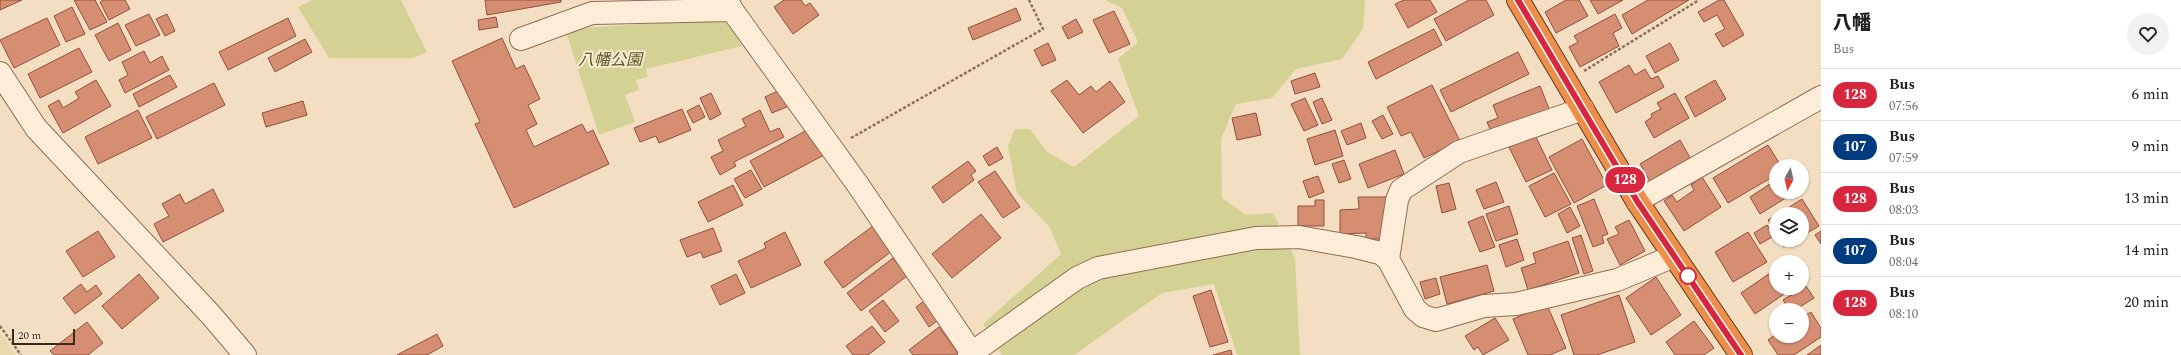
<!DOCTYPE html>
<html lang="en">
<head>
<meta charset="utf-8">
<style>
  body { margin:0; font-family:Spectral,"Noto Sans JP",serif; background:#f2f2f2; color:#202124; height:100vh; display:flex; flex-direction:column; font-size:15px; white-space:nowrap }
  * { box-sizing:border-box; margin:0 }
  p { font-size:13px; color:#757577 }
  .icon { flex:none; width:22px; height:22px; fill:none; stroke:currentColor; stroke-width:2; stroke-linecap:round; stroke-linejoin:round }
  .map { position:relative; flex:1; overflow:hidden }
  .panel { display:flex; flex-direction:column; background:#fff; width:360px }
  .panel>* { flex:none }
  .badge { padding:0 8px; border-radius:13px; font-size:14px; line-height:26px }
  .needle { width:26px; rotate:188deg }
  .fabs { position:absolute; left:1769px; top:159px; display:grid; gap:8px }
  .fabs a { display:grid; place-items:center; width:40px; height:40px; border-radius:50%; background:#fff; box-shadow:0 1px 3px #0004; font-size:20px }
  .scale { position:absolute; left:12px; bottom:10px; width:63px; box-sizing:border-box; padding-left:4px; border:2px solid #3e281c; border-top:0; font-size:11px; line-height:14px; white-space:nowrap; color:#3e281c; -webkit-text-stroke:3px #fae9d3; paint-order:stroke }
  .map>.badge { position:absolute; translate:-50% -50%; box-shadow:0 0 0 2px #fff }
  .round { display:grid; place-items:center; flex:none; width:42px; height:42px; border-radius:21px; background:#f2f2f2 }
  .headline { display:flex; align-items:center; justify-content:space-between; height:68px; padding:0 12px }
  h1 { font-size:19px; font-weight:800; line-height:30px }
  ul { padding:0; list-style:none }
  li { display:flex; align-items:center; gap:12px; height:52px; padding:0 12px; border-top:1px solid #e0e0e0 }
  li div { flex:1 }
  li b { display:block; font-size:15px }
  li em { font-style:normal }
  li .badge { min-width:44px; font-weight:700; text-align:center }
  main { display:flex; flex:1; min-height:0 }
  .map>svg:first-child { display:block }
  .farmland { fill:#ead8ae }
  .green { fill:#d3d294 }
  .building { fill:#d68e73; stroke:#925039 }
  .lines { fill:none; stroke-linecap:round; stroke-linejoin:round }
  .minor-casing { stroke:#906d56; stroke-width:24 }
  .highway-casing { stroke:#5d3b2b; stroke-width:24 }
  .path { stroke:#906d56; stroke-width:2.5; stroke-dasharray:3 2; stroke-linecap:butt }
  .minor { stroke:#fdecd7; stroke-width:22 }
  .highway { stroke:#ed8e49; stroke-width:22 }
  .line-casing { stroke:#fff; stroke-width:9 }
  .line { stroke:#d7263d; stroke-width:6 }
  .stop-dot { fill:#fff; stroke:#d7263d; stroke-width:2 }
  .labels { text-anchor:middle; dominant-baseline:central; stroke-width:4; stroke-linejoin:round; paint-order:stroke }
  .park-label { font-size:16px; font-style:italic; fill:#565d20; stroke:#fae9d3 }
</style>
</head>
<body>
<main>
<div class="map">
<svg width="1821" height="355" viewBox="0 0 1821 355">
  <rect width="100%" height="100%" fill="#f3dec2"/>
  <path class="farmland" d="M0 332 16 355H0Z"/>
  <path class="green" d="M312 0H401L427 52 413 58H329L298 7Z
    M1105 0H1365L1363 29 1342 59 1296 69 1272 98 1236 104 1221 139 1222 198 1246 215 1273 213 1295 258 1300 355H1237L1214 284 1162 293 1074 355H1002L983 324 1061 254 1049 226 1017 193 1008 146 1015 129H1030L1047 152 1074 167 1139 116 1118 59 1138 42 1122 8Z
    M727 19 742 46 646 69 648 77 636 80 639 90 625 95 635 122 599 135 565 29Z"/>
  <path class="building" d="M0 0H22L0 10Z
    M74 0H95L107 22 90 30Z
    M103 0H125L130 9 109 20 100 2Z
    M485 0H561V2L487 15Z
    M784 0H801L805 6 810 3 819 15 793 34 774 7Z
    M1404 0H1430L1437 12 1408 28 1395 4Z
    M1469 0H1486L1494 15 1446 41 1434 19Z
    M1566 0H1579L1588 16 1556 33 1545 12Z
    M1590 0H1623L1598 14Z
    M1648 0H1689L1632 34 1622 15Z
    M1719 0H1724L1744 35 1723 47 1715 34 1725 29 1717 15 1704 22 1698 12Z
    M72 7 85 34 66 42 54 16Z
    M1016 8 1021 20 973 40 968 28Z
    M1114 11 1130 44 1109 53 1093 20Z
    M149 14 160 35 136 46 125 25Z
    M167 14 175 31 165 36 156 19Z
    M1615 14 1622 28 1613 33 1619 46 1580 67 1569 47 1578 42 1574 36Z
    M496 17 498 27 479 30 478 20Z
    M47 18 60 45 14 68 0 40Z
    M288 18 296 36 228 70 219 52Z
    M1076 19 1083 32 1068 39 1062 27Z
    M118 23 131 50 109 61 95 35Z
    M1434 29 1442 45 1376 79 1368 62Z
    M502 38 516 69 524 65 540 99 528 105 537 124 526 130 534 147 582 124 587 133 593 130 609 164 514 208 475 124 480 122 452 61Z
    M305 39 312 52 275 72 268 58Z
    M1048 43 1056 60 1042 66 1034 50Z
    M1670 43 1679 60 1655 73 1646 56Z
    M79 48 92 72 40 98 28 74Z
    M144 51 150 63 162 56 169 70 125 93 119 80 128 75 122 62Z
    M1518 52 1529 74 1451 112 1440 90Z
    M1629 65 1635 75 1645 69 1651 79 1658 76 1664 87 1616 113 1599 82Z
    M1315 73 1320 87 1295 94 1291 81Z
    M170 75 177 87 139 107 133 94Z
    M96 80 111 106 63 133 48 106 59 100 63 108 79 98 75 92Z
    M1067 80 1079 95 1091 86 1096 92 1110 81 1125 102 1083 133 1051 91Z
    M1715 80 1726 99 1695 117 1685 97Z
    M214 83 225 105 157 139 146 117Z
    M1432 85 1460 141 1424 158 1411 132 1401 136 1387 107Z
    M1540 86 1550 111 1492 134 1487 122 1498 118 1493 105Z
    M782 89 789 106 772 113 765 97Z
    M711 93 721 114 710 120 700 98Z
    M1675 93 1689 118 1654 138 1645 122 1652 117 1651 114 1661 109 1657 103Z
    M1305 98 1318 125 1304 131 1291 104Z
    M1322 98 1332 120 1322 124 1313 102Z
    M303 101 307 115 266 127 262 113Z
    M699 105 705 117 693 123 687 111Z
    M682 109 691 130 659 143 656 136 640 142 634 128Z
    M138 110 152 138 98 164 85 137Z
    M760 110 770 132 779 128 784 137 734 162 736 166 720 175 711 157 723 151 718 140 746 126 742 119Z
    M1256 113 1261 135 1237 140 1232 118Z
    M1383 115 1393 134 1382 139 1372 121Z
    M1361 123 1366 138 1347 145 1341 131Z
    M809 129 824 155 764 187 750 161Z
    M1335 130 1343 156 1315 165 1307 139Z
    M1535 135 1552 170 1526 182 1509 147Z
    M1582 139 1607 185 1574 203 1549 157Z
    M1680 140 1692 161 1652 185 1640 164Z
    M1768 145 1781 166H1776V175L1728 203 1713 178Z
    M997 147 1003 158 989 166 983 156Z
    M1395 150 1404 174 1368 188 1359 164Z
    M1344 160 1351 179 1339 183 1332 164Z
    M968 161 976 171 971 175 974 180 943 203 932 187Z
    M751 170 762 189 745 198 734 179Z
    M995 171 1020 207 1003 218 978 182Z
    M1554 173 1571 204 1545 217 1529 186Z
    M1318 176 1324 192 1309 198 1303 181Z
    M1702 177 1721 207 1684 231 1664 201 1672 195 1677 202 1694 190 1691 185Z
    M1776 180V192H1786L1789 196 1760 214 1750 197Z
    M1496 182 1504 202 1484 209 1476 190Z
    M1449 183 1456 209 1442 213 1436 186Z
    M733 185 743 205 708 222 698 202Z
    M213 189 224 211 163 242 154 224 169 216 162 204 180 194 185 204Z
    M1358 197H1386V239H1366V233L1340 234V210L1359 209Z
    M1594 199 1608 234 1602 236 1604 243 1593 247 1577 206Z
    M1802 199 1819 226 1802 236V214H1778Z
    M1315 200H1324V226H1298V206H1315Z
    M1509 206 1518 234 1496 241 1486 214Z
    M1570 207 1580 226 1567 233 1558 214Z
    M981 214 1001 238 952 278 932 254Z
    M1776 215V233L1768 220Z
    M1483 216 1495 247 1480 252 1468 222Z
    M1629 220 1645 251 1620 265 1607 239 1619 234 1615 227Z
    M1767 225 1774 236 1760 244 1754 233Z
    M873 226 892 251 843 288 824 262Z
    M713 228 722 251 703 258 701 252 687 257 680 240Z
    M98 231 115 257 83 277 66 251Z
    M1821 231V244L1815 235Z
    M785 232 801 265 751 288 738 261 766 248 764 243Z
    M1748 232 1767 262 1733 282 1715 252Z
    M1581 235 1593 271 1584 274 1572 238Z
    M1517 239 1524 260 1506 267 1499 245Z
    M1780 240H1795L1784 247Z
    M1568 241 1579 273 1528 290 1521 268 1536 263 1533 253Z
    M893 258 907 276 861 311 847 293Z
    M1487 265 1494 291 1447 304 1440 277Z
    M1776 269V288H1793L1755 314 1741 293Z
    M139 274 159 298 122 329 102 306Z
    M736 274 745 293 720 305 711 286Z
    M1656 277 1681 315 1651 335 1626 298Z
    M1436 278 1440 294 1425 299 1420 282Z
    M81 284 87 292 96 285 102 294 75 314 63 298Z
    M1806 286 1814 298 1795 310H1789L1783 300Z
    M1211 290 1228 342 1210 347 1193 296Z
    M1619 295 1635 342 1597 355H1574L1561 315Z
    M883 300 899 321 885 332 869 311Z
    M924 301 938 320 929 327 916 307Z
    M1547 305 1566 348 1550 355H1528L1513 319Z
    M1811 312 1821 328V337L1794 355H1778L1768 340 1776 334V336H1802V317Z
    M1495 318 1509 340 1483 355 1478 347 1474 350 1465 336Z
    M1694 321 1714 348 1704 355H1675L1666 342Z
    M87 322 103 343 88 355H54L50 351Z
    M872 326 885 342 868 355H853L846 346Z
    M939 327 958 353 955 355H913L909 350Z
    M437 334 443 346 427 355H397Z
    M1821 345V355H1807Z
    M1231 350 1232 355H1213Z"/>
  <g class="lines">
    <g class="minor-casing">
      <path id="minor" d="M727 0 732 10 858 185 972 353 975 355
        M521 39 592 13 732 10
        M0 73 36 128 211 315 245 355
        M1637 201 1821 97
        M1388 259 1397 200 1401 190 1459 152 1583 109
        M969 355 1077 278 1098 268 1256 238 1299 237 1356 247 1380 253 1388 259 1415 309 1423 316 1436 320 1484 306 1516 304 1617 280 1674 256"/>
    </g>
    <g class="highway-casing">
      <path id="highway" d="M1518 0 1637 201 1741 355"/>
    </g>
    <path class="path" d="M1584 71 1699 0
      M851 138 1043 29 1029 0
      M0 326 21 355"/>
    <use href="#minor" class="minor"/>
    <use href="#highway" class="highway"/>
  </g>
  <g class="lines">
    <g class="line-casing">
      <path id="line" d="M1518 0 1637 201 1741 355"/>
    </g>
    <use href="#line" class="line"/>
  </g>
  <circle class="stop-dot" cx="1688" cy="276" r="8"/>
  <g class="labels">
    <g class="park-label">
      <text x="610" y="60">八幡公園</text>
    </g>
  </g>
</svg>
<div class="fabs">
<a><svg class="needle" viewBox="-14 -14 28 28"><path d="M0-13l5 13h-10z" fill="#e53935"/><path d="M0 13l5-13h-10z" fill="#757577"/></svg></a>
<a><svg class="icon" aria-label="layers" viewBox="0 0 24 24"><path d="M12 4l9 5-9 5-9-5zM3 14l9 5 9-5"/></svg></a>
<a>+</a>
<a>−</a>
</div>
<div class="scale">20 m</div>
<b class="badge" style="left:1625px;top:180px;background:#d7263d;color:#fff">128</b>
</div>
<section class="panel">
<div class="headline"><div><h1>八幡</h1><p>Bus</p></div><a class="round"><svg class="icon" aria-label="heart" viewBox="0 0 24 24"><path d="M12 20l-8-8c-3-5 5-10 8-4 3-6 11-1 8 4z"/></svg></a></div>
<ul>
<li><span class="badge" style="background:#d7263d;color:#fff">128</span><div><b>Bus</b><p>07:56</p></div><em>6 min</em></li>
<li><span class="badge" style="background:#003b80;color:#fff">107</span><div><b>Bus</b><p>07:59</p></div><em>9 min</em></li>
<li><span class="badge" style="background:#d7263d;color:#fff">128</span><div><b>Bus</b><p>08:03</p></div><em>13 min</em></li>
<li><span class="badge" style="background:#003b80;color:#fff">107</span><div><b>Bus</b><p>08:04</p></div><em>14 min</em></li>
<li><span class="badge" style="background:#d7263d;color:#fff">128</span><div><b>Bus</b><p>08:10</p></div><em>20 min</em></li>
</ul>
</section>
</main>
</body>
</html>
